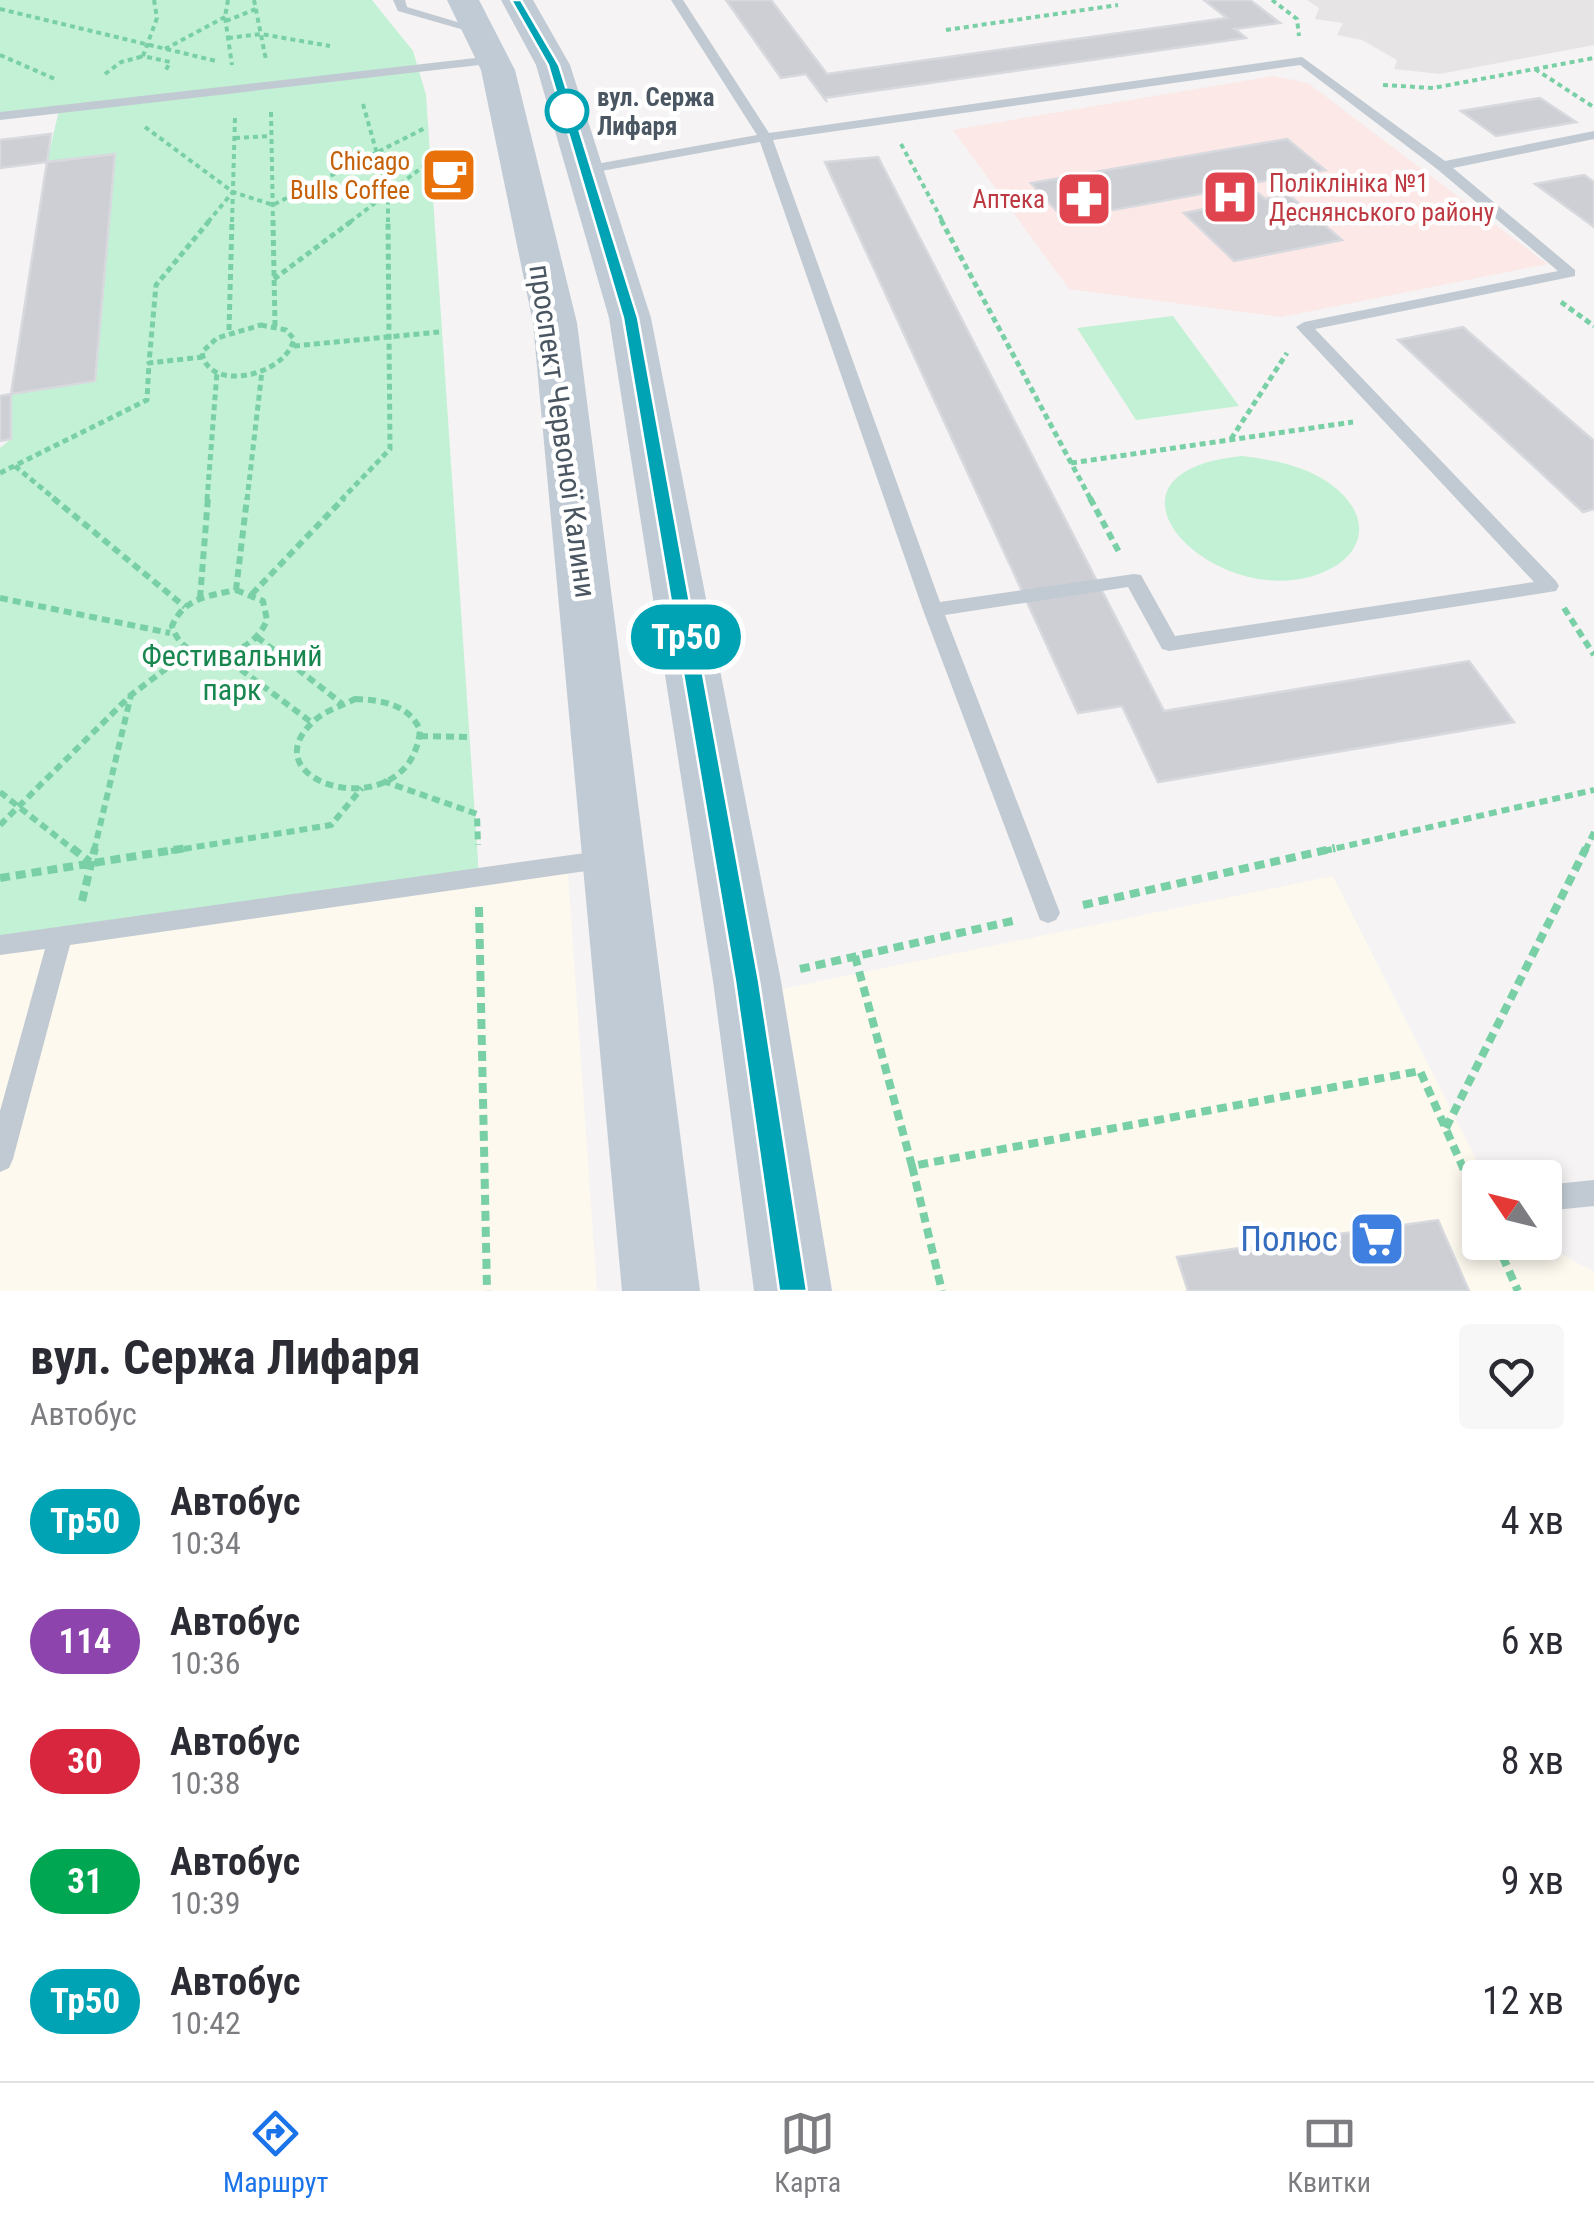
<!DOCTYPE html>
<html lang="uk">
<head>
<meta charset="utf-8">
<style>
  body { margin:0; font-family:"Roboto Condensed",sans-serif; background:#f7f7f7; color:#2b2b33; height:100vh; display:flex; flex-direction:column; font-size:38px; white-space:nowrap }
  * { box-sizing:border-box; margin:0 }
  p { font-size:32px; color:#7c7c81 }
  .icon { flex:none; width:55px; height:55px; fill:none; stroke:currentColor; stroke-width:2; stroke-linecap:round; stroke-linejoin:round }
  .map { position:relative; height:1291px; overflow:hidden }
  .drawer { display:flex; flex-direction:column; background:#fff; flex:1 }
  .drawer>* { flex:none }
  .badge { padding:0 20px; border-radius:32px; font-size:35px; line-height:65px }
  .needle { width:65px; rotate:305deg }
  .buttons { position:absolute; left:1462px; top:1160px; display:grid; gap:20px }
  .buttons a { display:grid; place-items:center; width:100px; height:100px; border-radius:10px; background:#fff; box-shadow:0 5px 15px #0003; font-size:50px }
  .map>.badge { position:absolute; translate:-50% -50%; box-shadow:0 0 0 5px #fff }
  .round { display:grid; place-items:center; flex:none; width:105px; height:105px; border-radius:10px; background:#f7f7f7 }
  .summary { display:flex; align-items:center; justify-content:space-between; height:170px; padding:0 30px }
  h1 { font-size:48px; font-weight:700; line-height:75px }
  ul { padding:0; list-style:none }
  li { display:flex; align-items:center; gap:30px; height:120px; padding:0 30px }
  li div { flex:1 }
  li b { display:block; font-size:38px }
  li em { font-style:normal }
  li .badge { min-width:110px; font-weight:700; text-align:center }
  .tabs { display:flex; justify-content:space-around; align-items:center; height:140px; border-top:2px solid #e1e1e2; background:#fff; font-size:28px; color:#7c7c81 }
  .tabs a { display:grid; justify-items:center; gap:5px }
  .tabs .selected { color:#1a73e8 }
  .map>svg:first-child { display:block }
  .commercial { fill:#fdf9ef }
  .education { fill:#e6e4e5 }
  .medical { fill:#fce8e6 }
  .green { fill:#c3f1d5 }
  .building { fill:#cdcfd5; stroke:#d7d9de; stroke-width:2.5 }
  .lines { fill:none; stroke-linecap:round; stroke-linejoin:round }
  .path-far3 { stroke:#7ad0a6; stroke-width:4; stroke-dasharray:5 4; stroke-linecap:butt }
  .path-far2 { stroke:#7ad0a6; stroke-width:5; stroke-dasharray:6 4; stroke-linecap:butt }
  .path-far1 { stroke:#7ad0a6; stroke-width:6; stroke-dasharray:8 5; stroke-linecap:butt }
  .path { stroke:#7ad0a6; stroke-width:8; stroke-dasharray:10 6; stroke-linecap:butt }
  .service { fill:#c1cad2; fill-rule:evenodd }
  .secondary { fill:#c1cbd6; fill-rule:evenodd }
  .line { fill:#00a3b4; stroke:#fff; stroke-width:2.5 }
  .stop-dot { fill:#fff; stroke:#00a3b4; stroke-width:5 }
  .labels { text-anchor:middle; dominant-baseline:central; stroke-width:9; stroke-linejoin:round; paint-order:stroke }
  .far-stop-label { font-size:25px; font-weight:bold; fill:#4a5661; stroke:#fff; text-anchor:start }
  .far-food-label { font-size:25px; fill:#c56008; stroke:#fff; text-anchor:end }
  .far-health-label { font-size:25px; fill:#be3a42; stroke:#fff; text-anchor:start }
  .street-label { font-size:30px; fill:#4a5661; stroke:#fff }
  .park-label { font-size:30px; fill:#17864f; stroke:#fff }
  .near-shop-label { font-size:35px; fill:#366cbe; stroke:#fff; text-anchor:end }
</style>
</head>
<body>
<div class="map">
<svg width="1594" height="1291" viewBox="0 0 1594 1291">
  <rect width="100%" height="100%" fill="#f5f3f3"/>
  <path class="commercial" d="M567 860 597 1291H0V935Z
    M1333 876 1485 1177 1480 1178V1242L1541 1243 1594 1272V1291H833L772 991Z"/>
  <path class="education" d="M1307 0H1594V45L1440 74 1394 69 1397 60 1362 40 1337 35 1343 23 1315 19 1319 8Z"/>
  <path class="medical" d="M1273 76 1308 83 1547 264 1281 317 1069 289 953 130Z"/>
  <path class="green" d="M0 0H372L413 51 426 95 479 876 0 945V448L11 439V394L95 381 115 155 47 162 59 110 0 116Z
    M1173 316 1239 406 1136 420 1077 328Z
    M1242 456C1273 460 1303 465 1329 483 1381 520 1361 566 1305 578 1203 601 1083 472 1242 456Z"/>
  <path class="building" d="M726 0H771L827 74 1227 18 1204 0H1250L1280 23 1235 29 1246 38 824 98 827 102 806 74 781 78Z
    M1540 98 1576 122 1496 136 1461 111Z
    M51 134 47 162 0 168V140Z
    M1287 139 1325 170 1247 184 1265 199 1289 195 1342 240 1234 261 1184 213 1226 205 1211 192 1064 219 1031 183Z
    M115 154 95 381 11 394V439L0 441V396L11 394 47 162Z
    M878 157 1164 711 1469 661 1514 722 1158 782 1122 706 1078 713 825 162Z
    M1584 175 1594 182V227L1535 184Z
    M1463 327 1594 441V509L1583 512 1398 340Z
    M1438 1220 1469 1291H1188L1177 1257Z"/>
  <g class="lines">
    <path class="path-far3" d="M154 0 157 18 143 56 170 62 166 70
      M228 0 225 17 232 65
      M254 0 266 60
      M1272 0 1297 19 1299 36
      M0 9 216 61
      M226 21 256 9
      M946 30 1118 5
      M228 38 261 34 330 46
      M165 49 225 17
      M0 55 55 79
      M1535 69 1592 106
      M105 74 121 62 144 56
      M1383 85 1433 88 1594 58
      M363 104 388 193V222
      M271 112 273 222
      M145 127 233 192 273 205 427 127
      M235 138 271 136
      M901 144 943 222
      M208 222 232 193
      M232 222 235 117
      M350 222 428 163"/>
    <path class="path-far2" d="M273 220 275 326
      M941 220 1091 500
      M274 279 353 220
      M1561 302 1594 326
      M261 325 286 330 294 339C285 377 207 393 202 352L217 338Z
      M229 330 232 220
      M294 346 439 332
      M203 357 149 363 156 285 210 220
      M1231 439 1287 353
      M1071 463 1353 422
      M15 466 56 500
      M0 473 147 400 149 363
      M207 500 217 372
      M247 500 262 371
      M341 500 390 449 388 220"/>
    <path class="path-far1" d="M53 498 185 607
      M1090 498 1119 552
      M236 590 263 601 267 620C251 660 186 672 172 626 184 598 208 596 236 590Z
      M236 590 247 498
      M252 594 344 498
      M0 598 170 633
      M200 598 208 498
      M1564 608 1594 655
      M257 637 341 703
      M220 654 311 722
      M355 699C381 700 409 704 420 730 411 830 244 784 314 721 324 711 342 706 355 699Z
      M420 736 471 737
      M383 781 477 814 478 845
      M0 792 75 851
      M0 825 131 695 187 653
      M94 851 131 695
      M171 851 331 825 362 788
      M1324 851 1594 790
      M1585 851 1594 832"/>
    <path class="path" d="M72 848 90 862
      M0 878 186 848
      M82 901 95 848
      M1083 905 1335 848
      M479 907 487 1291
      M855 956 912 1166 1420 1071 1465 1172
      M800 969 1017 920
      M1446 1128 1586 848
      M912 1166 942 1291
      M1496 1242 1518 1291"/>
    <path class="service" d="M393 0H405L407 7 484 30 478 34 398 11Z
      M671 0H683L769 133 1302 57 1445 161 1594 131V139L1453 168 1575 270V276L1315 329 1556 581 1559 586 1556 591 1169 651 1162 649 1128 587 945 615 1060 913 1056 920 1048 923 1040 920 923 610 760 142 585 174 578 170 585 166 757 135ZM1300 65 1437 169 1558 271 1304 322 1296 327 1534 582 1175 636 1141 575 1134 574 940 602 773 140Z
      M493 56 499 60 497 63 0 120V112Z
      M607 850 615 852 618 859 615 866 607 868 70 945 13 1159 9 1168 0 1172V1111L45 949 0 955V935Z
      M1594 1180V1206L1545 1211V1185Z
      M1479 1191H1480V1217L1469 1213 1465 1204 1469 1195Z"/>
    <path class="secondary" d="M447 0H479L515 70 577 323 700 1291H622L533 323 481 70Z
      M501 0H533L570 65 651 318 781 981 832 1291H754L713 981 609 318 536 65Z"/>
  </g>
  <path class="line" d="M511 0H521L559 65 638 318 759 981 807 1291H779L735 981 623 318 548 65Z"/>
  <defs>
    <g id="cafe-square" transform="scale(2.875)"><rect x="-9" y="-9" width="18" height="18" rx="4" fill="#e8710a" stroke="#fff"/><path d="M-5.5-4.5H6V0H3Q3 3.5 0 3.5H-2.5Q-5.5 3.5-5.5 0ZM3-3.2v2h1.7v-2ZM-6 4.5H4V6H-6Z" fill="#fff"/></g>
    <g id="hospital-square" transform="scale(2.875)"><rect x="-9" y="-9" width="18" height="18" rx="4" fill="#e0444e" stroke="#fff"/><path d="M-5-5h3v3.5h4V-5h3V5h-3V1.5h-4V5h-3Z" fill="#fff"/></g>
    <g id="pharmacy-square" transform="scale(2.875)"><rect x="-9" y="-9" width="18" height="18" rx="4" fill="#e0444e" stroke="#fff"/><path d="M-2-6h4v4h4v4h-4v4h-4v-4h-4v-4h4Z" fill="#fff"/></g>
    <g id="supermarket-square" transform="scale(2.875)"><rect x="-9" y="-9" width="18" height="18" rx="4" fill="#3f7fe0" stroke="#fff"/><path d="M-6-5.5h2.5l.6 2H6L4.5 2H-2.5L-4.4-4H-6ZM-1.5 3.2a1.3 1.3 0 1 0 .1 0ZM3 3.2a1.3 1.3 0 1 0 .1 0Z" fill="#fff"/></g>
  </defs>
  <g fill-rule="evenodd">
    <use href="#cafe-square" x="449" y="175"/>
    <use href="#hospital-square" x="1230" y="197"/>
    <use href="#pharmacy-square" x="1084" y="199"/>
    <use href="#supermarket-square" x="1377" y="1239"/>
  </g>
  <circle class="stop-dot" cx="567" cy="111" r="20"/>
  <g class="labels">
    <g class="far-stop-label">
      <text x="597" y="97">вул. Сержа<tspan x="597" dy="29">Лифаря</tspan></text>
    </g>
    <g class="far-food-label">
      <text x="410" y="161">Chicago<tspan x="410" dy="29">Bulls Coffee</tspan></text>
    </g>
    <g class="far-health-label">
      <text x="1269" y="183">Поліклініка №1<tspan x="1269" dy="29">Деснянського району</tspan></text>
      <text x="1045" y="199" text-anchor="end">Аптека</text>
    </g>
    <g class="street-label">
      <text transform="translate(563 431) rotate(82)">проспект Червоної Калини</text>
    </g>
    <g class="park-label">
      <text x="232" y="655">Фестивальний<tspan x="232" dy="34">парк</tspan></text>
    </g>
    <g class="near-shop-label">
      <text x="1338" y="1239">Полюс</text>
    </g>
  </g>
</svg>
<div class="buttons">
<a><svg class="needle" viewBox="-14 -14 28 28"><path d="M0-13l5 13h-10z" fill="#e53935"/><path d="M0 13l5-13h-10z" fill="#7c7c81"/></svg></a>
</div>
<b class="badge" style="left:686px;top:637px;background:#00a3b4;color:#fff">Тр50</b>
</div>
<section class="drawer">
<div class="summary"><div><h1>вул. Сержа Лифаря</h1><p>Автобус</p></div><a class="round"><svg class="icon" aria-label="heart" viewBox="0 0 24 24"><path d="M12 20l-8-8c-3-5 5-10 8-4 3-6 11-1 8 4z"/></svg></a></div>
<ul>
<li><span class="badge" style="background:#00a3b4;color:#fff">Тр50</span><div><b>Автобус</b><p>10:34</p></div><em>4 хв</em></li>
<li><span class="badge" style="background:#8e44ad;color:#fff">114</span><div><b>Автобус</b><p>10:36</p></div><em>6 хв</em></li>
<li><span class="badge" style="background:#d7263d;color:#fff">30</span><div><b>Автобус</b><p>10:38</p></div><em>8 хв</em></li>
<li><span class="badge" style="background:#00a651;color:#fff">31</span><div><b>Автобус</b><p>10:39</p></div><em>9 хв</em></li>
<li><span class="badge" style="background:#00a3b4;color:#fff">Тр50</span><div><b>Автобус</b><p>10:42</p></div><em>12 хв</em></li>
</ul>
</section>
<nav class="tabs">
<a class="selected"><svg class="icon" aria-label="directions" viewBox="0 0 24 24"><path d="M12 3l9 9-9 9-9-9zM9 14v-3h6M13 9l2 2-2 2"/></svg>Маршрут</a>
<a><svg class="icon" aria-label="map" viewBox="0 0 24 24"><path d="M3 6l6-2 6 2 6-2v14l-6 2-6-2-6 2zM9 4v14M15 6v14"/></svg>Карта</a>
<a><svg class="icon" aria-label="tickets" viewBox="0 0 24 24"><path d="M3 7h18v10H3zM15 7v10"/></svg>Квитки</a>
</nav>
</body>
</html>
